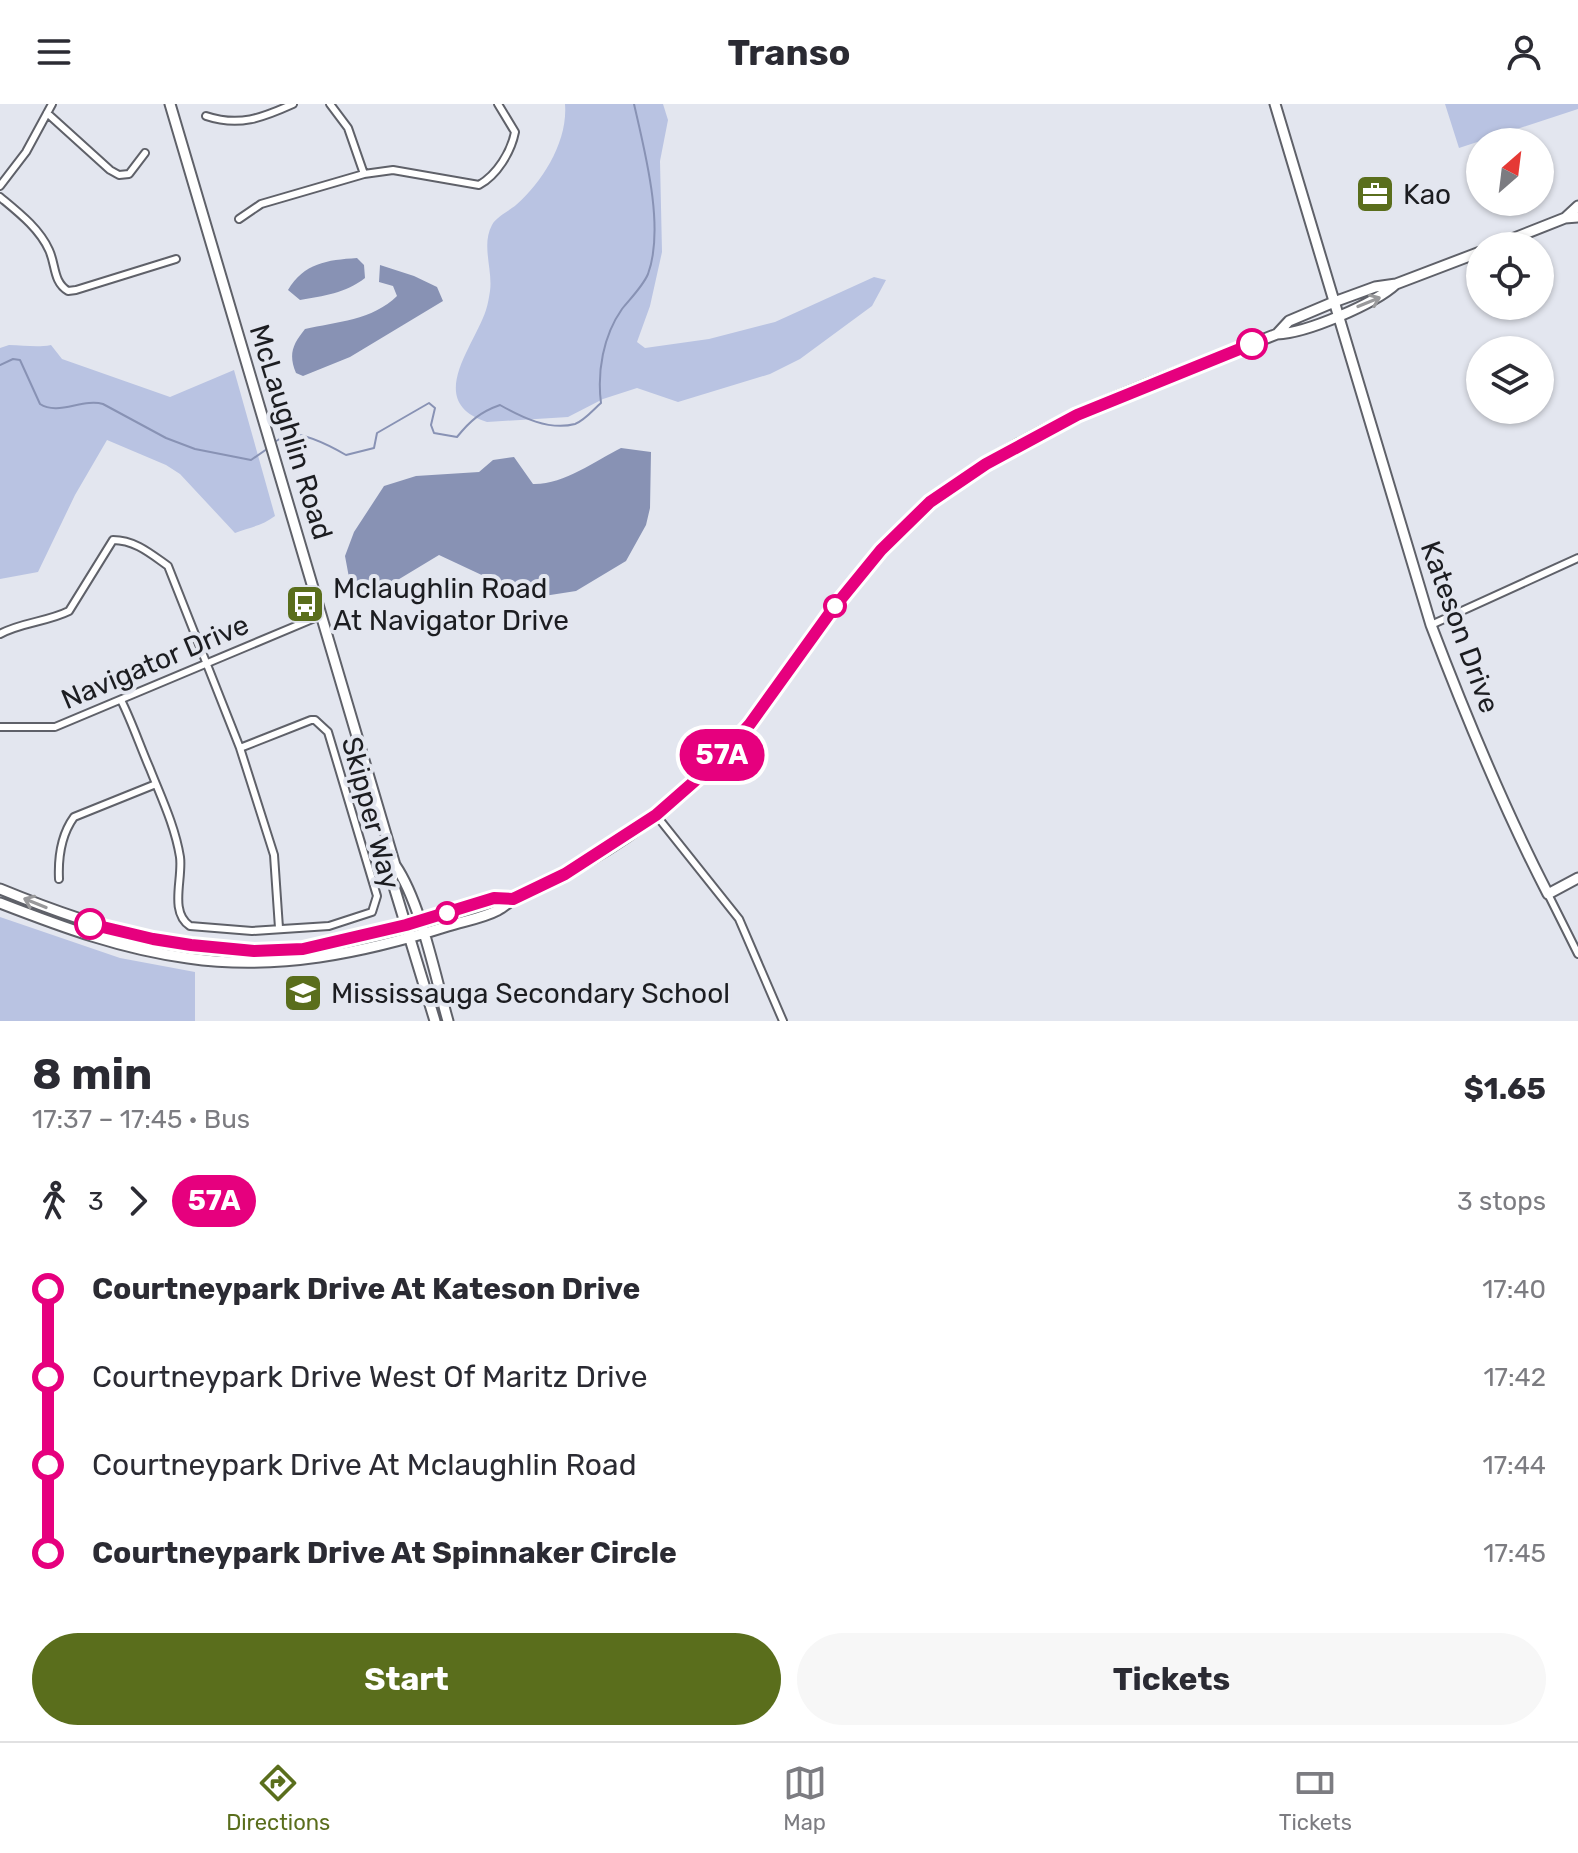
<!DOCTYPE html>
<html lang="en">
<head>
<meta charset="utf-8">
<style>
  body { margin:0; font-family:Rubik,sans-serif; background:#f7f7f7; color:#2b2b33; height:100vh; display:flex; flex-direction:column; font-size:30px; white-space:nowrap }
  * { box-sizing:border-box; margin:0 }
  p { font-size:26px; color:#7c7c81 }
  .icon { flex:none; width:44px; height:44px; fill:none; stroke:currentColor; stroke-width:2; stroke-linecap:round; stroke-linejoin:round }
  .map { position:relative; height:917px; overflow:hidden }
  .sheet { display:flex; flex-direction:column; background:#fff; flex:1 }
  .sheet>* { flex:none }
  .badge { padding:0 16px; border-radius:26px; font-size:28px; line-height:52px }
  .needle { width:52px; rotate:28deg }
  .tools { position:absolute; left:1466px; top:24px; display:grid; gap:16px }
  .tools a { display:grid; place-items:center; width:88px; height:88px; border-radius:50%; background:#fff; box-shadow:0 2px 6px #0004; font-size:40px }
  .map>.badge { position:absolute; translate:-50% -50%; box-shadow:0 0 0 4px #fff }
  .legs { display:flex; align-items:center; gap:12px; height:88px; padding:0 32px; font-size:26px }
  .legs p { margin-inline-start:auto }
  .summary { display:flex; align-items:center; justify-content:space-between; height:136px; padding:0 32px }
  h1 { font-size:44px; font-weight:700; line-height:60px }
  .action { display:flex; gap:16px; margin-top:auto; padding:16px 32px }
  .action a { flex:1; height:92px; border-radius:48px; background:#5a6e1c; color:#fff; font-size:32px; font-weight:700; line-height:92px; text-align:center }
  .action a+a { background:#f7f7f7; color:#2b2b33 }
  ul { padding:0 32px; list-style:none }
  li { display:flex; align-items:center; gap:28px; height:88px; font-size:30px }
  li i { display:grid; place-items:center; width:12px; height:100%; margin:0 10px; background:currentColor }
  li i::after { content:''; width:20px; height:20px; margin:-10px; border:6px solid; border-radius:50%; background:#fff }
  li p { margin-inline-start:auto }
  li:first-child i { background:linear-gradient(#0000 50%,currentColor 0) }
  li:last-child i { background:linear-gradient(currentColor 50%,#0000 0) }
  header { display:flex; justify-content:space-between; align-items:center; height:104px; padding:0 32px; background:#fff; font-size:36px; font-weight:700 }
  .dock { display:flex; justify-content:space-around; align-items:center; height:112px; border-top:2px solid #e1e1e2; background:#fff; font-size:22px; color:#7c7c81 }
  .dock a { display:grid; justify-items:center; gap:4px }
  .dock .selected { color:#5a6e1c }
  .map>svg:first-child { display:block }
  .green { fill:#b9c3e2 }
  .water { fill:#8892b4 }
  .lines { fill:none; stroke-linecap:round; stroke-linejoin:round }
  .stream { stroke:#8892b4; stroke-width:2 }
  .street-casing { stroke:#5f6169; stroke-width:10 }
  .secondary-casing { stroke:#5f6169; stroke-width:13 }
  .street { stroke:#fff; stroke-width:6 }
  .secondary { stroke:#fff; stroke-width:9 }
  .oneway { stroke:#99999b }
  .line-1-casing { stroke:#fff; stroke-width:18 }
  .line-1 { stroke:#e6007e; stroke-width:12 }
  .stop-1-dot { fill:#fff; stroke:#e6007e; stroke-width:4 }
  .labels { text-anchor:middle; dominant-baseline:central; stroke-width:8; stroke-linejoin:round; paint-order:stroke }
  .poi-label { font-size:28px; fill:#1c1d21; stroke:#e3e6ef; text-anchor:start }
  .street-label { font-size:28px; fill:#1c1d21; stroke:#e3e6ef }
</style>
</head>
<body>
<header><svg class="icon" aria-label="menu" viewBox="0 0 24 24"><path d="M4 6h16M4 12h16M4 18h16"/></svg>Transo<svg class="icon" aria-label="person" viewBox="0 0 24 24"><circle cx="12" cy="8" r="4"/><path d="M4 21q1-7 8-7t8 7"/></svg></header>
<div class="map">
<svg width="1578" height="917" viewBox="0 0 1578 917">
  <rect width="100%" height="100%" fill="#e3e6ef"/>
  <path class="green" d="M565 0H663L668 16 660 57 662 148 650 202 637 238 645 244 709 235 775 218 874 173 886 176 872 202 800 255 770 270 678 298 637 284 603 295 568 313 487 318C424 298 474 243 486 206 488 200 489 193 490 187 493 166 481 141 492 121 496 113 509 107 516 101 543 77 568 37 565 0Z
    M1445 0H1578V5L1459 44Z
    M9 241C24 241 36 244 51 241L62 255 170 293 234 266 275 412C262 422 250 423 235 429L180 370 166 361 107 336 75 391 38 468 0 475V244Z
    M0 813 120 854 195 868V917H0Z"/>
  <path class="water" d="M357 154 364 161 365 174C346 189 323 192 300 196L288 186C304 159 327 156 357 154Z
    M380 161 414 172 437 183 443 197 350 253 303 272 296 269C288 250 293 240 305 225 336 218 373 216 397 192L393 182 379 178Z
    M621 344 651 348 650 404 646 421 626 457 576 487 531 494 439 451 391 480 367 486 353 495 345 452 354 428 384 382 416 372 479 368 493 356 514 353 533 380C563 381 595 357 621 344Z"/>
  <g class="lines">
    <path class="stream" d="M0 261 13 255 20 256 40 300C58 312 83 294 103 300L166 334 195 345 251 356 267 345
      M274 338C275 338 286 331 286 331 302 327 332 343 346 351L374 344 377 329 429 299 435 304 431 321 434 329 457 333C470 317 480 308 500 301 521 313 549 327 575 320 584 317 594 305 601 299 597 268 603 232 622 205 630 195 643 182 648 170 665 124 645 48 634 0"/>
    <g class="street-casing">
      <path id="street" d="M330 0 348 24 364 70
        M47 9 110 66 119 71 129 70 145 49
        M206 12C239 23 262 14 293 0
        M0 82 26 48 52 0
        M0 93C18 108 39 124 49 146 56 161 53 178 68 187L76 186 176 155
        M239 115 261 100 364 70 393 66 479 81C497 71 511 48 515 28L498 0
        M1431 521 1578 454
        M0 530C22 518 47 518 69 507L113 436C135 436 151 450 168 462L240 644 274 751 279 824
        M121 596C132 618 140 642 150 665 161 693 175 722 180 753 183 775 169 808 190 822L252 827 329 822 372 808 377 792 328 628 315 616H311L240 644
        M0 623H55L322 511
        M656 711 739 815 783 917
        M59 775C58 753 61 731 74 713L156 680
        M1548 790 1578 850"/>
    </g>
    <g class="secondary-casing">
      <path id="secondary" d="M170 0 395 761C421 799 435 872 448 917
        M1275 0 1431 521C1466 613 1503 703 1548 790L1578 774
        M1565 114 1578 102
        M1494 142 1565 114 1578 113
        M1277 230 1289 217 1334 198 1375 183 1396 180 1480 148
        M395 761 392 776 435 917
        M0 785C95 824 196 856 301 845 320 843 341 837 360 832 382 827 404 822 425 816 454 807 482 794 513 795
        M0 799C62 823 121 845 188 854 276 867 363 849 448 822 464 817 483 814 498 806 504 803 510 797 517 793 532 785 549 779 564 771 618 742 673 703 715 659 794 577 842 469 932 397 1032 317 1159 276 1277 230 1307 229 1374 200 1396 180"/>
    </g>
    <use href="#street" class="street"/>
    <use href="#secondary" class="secondary"/>
  </g>
  <defs><path id="oneway-shaft" d="M-6 0H5M1.5-3L5.5 0L1.5 3" fill="none" stroke-width="1.6" stroke-linecap="round" stroke-linejoin="round" transform="scale(2)"/></defs>
  <g class="oneway">
    <use href="#oneway-shaft" transform="translate(1369 198) rotate(-22)"/>
    <use href="#oneway-shaft" transform="translate(35 799) rotate(-158)"/>
  </g>
  <g class="lines">
    <g class="line-1-casing">
      <path id="line-1" d="M90 820 153 835 191 841 254 847 303 845 406 821 494 794 513 795 565 770 656 711 713 661 750 620 832 506 881 446 930 398 986 360 1077 311 1252 240"/>
    </g>
    <use href="#line-1" class="line-1"/>
  </g>
  <defs>
    <g id="office-square" transform="scale(2)"><rect x="-9" y="-9" width="18" height="18" rx="4" fill="#5a6e1c" stroke="#e3e6ef"/><path d="M-6-3h4V-5.5h4V-3h4V5H-6ZM-1-4.5V-3h2v-1.5ZM-6 0V1H6V0Z" fill="#fff"/></g>
    <g id="bus-square" transform="scale(2)"><rect x="-9" y="-9" width="18" height="18" rx="4" fill="#5a6e1c" stroke="#e3e6ef"/><path d="M-5-6H5V4H4V6H2V4H-2V6H-4V4H-5ZM-3.5-4V0h7V-4ZM-3.5 1.2v1.5H-2V1.2ZM2 1.2v1.5H3.5V1.2Z" fill="#fff"/></g>
    <g id="school-square" transform="scale(2)"><rect x="-9" y="-9" width="18" height="18" rx="4" fill="#5a6e1c" stroke="#e3e6ef"/><path d="M0-5L7-2L0 1L-7-2ZM-4 1L0 2.5L4 1V4Q0 6-4 4Z" fill="#fff"/></g>
  </defs>
  <g fill-rule="evenodd">
    <use href="#office-square" x="1375" y="90"/>
    <use href="#bus-square" x="305" y="500"/>
    <use href="#school-square" x="303" y="889"/>
  </g>
  <g class="stop-1-dot">
    <circle cx="1252" cy="240" r="14"/>
    <circle cx="835" cy="502" r="10"/>
    <circle cx="447" cy="809" r="10"/>
    <circle cx="90" cy="820" r="14"/>
  </g>
  <g class="labels">
    <g class="poi-label">
      <text x="1403" y="90">Kao</text>
      <text x="333" y="484">Mclaughlin Road<tspan x="333" dy="32">At Navigator Drive</tspan></text>
      <text x="331" y="889">Mississauga Secondary School</text>
    </g>
    <g class="street-label">
      <text transform="translate(291 328) rotate(73)">McLaughlin Road</text>
      <text transform="translate(1460 523) rotate(70)">Kateson Drive</text>
      <text transform="translate(155 558) rotate(-23)">Navigator Drive</text>
      <text transform="translate(371 709) rotate(75)">Skipper Way</text>
    </g>
  </g>
</svg>
<div class="tools">
<a><svg class="needle" viewBox="-14 -14 28 28"><path d="M0-13l5 13h-10z" fill="#e53935"/><path d="M0 13l5-13h-10z" fill="#7c7c81"/></svg></a>
<a><svg class="icon" aria-label="locate" viewBox="0 0 24 24"><circle cx="12" cy="12" r="6"/><path d="M12 2v4M12 18v4M2 12h4M18 12h4"/></svg></a>
<a><svg class="icon" aria-label="layers" viewBox="0 0 24 24"><path d="M12 4l9 5-9 5-9-5zM3 14l9 5 9-5"/></svg></a>
</div>
<b class="badge" style="left:722px;top:651px;background:#e6007e;color:#fff">57A</b>
</div>
<section class="sheet">
<div class="summary"><div><h1>8 min</h1><p>17:37 – 17:45 · Bus</p></div><b>$1.65</b></div>
<div class="legs"><svg class="icon" aria-label="walk" viewBox="0 0 24 24"><circle cx="13" cy="4" r="2"/><path d="M13 8l-2 6 4 7M11 14l-3 7M7 12l3-4h3l4 4"/></svg>3<svg class="icon" aria-label="forward" viewBox="0 0 24 24"><path d="M9 5l7 7-7 7"/></svg><b class="badge" style="background:#e6007e;color:#fff">57A</b><p>3 stops</p></div>
<ul>
<li><i style="color:#e6007e"></i><b>Courtneypark Drive At Kateson Drive</b><p>17:40</p></li>
<li><i style="color:#e6007e"></i><span>Courtneypark Drive West Of Maritz Drive</span><p>17:42</p></li>
<li><i style="color:#e6007e"></i><span>Courtneypark Drive At Mclaughlin Road</span><p>17:44</p></li>
<li><i style="color:#e6007e"></i><b>Courtneypark Drive At Spinnaker Circle</b><p>17:45</p></li>
</ul>
<div class="action"><a>Start</a><a>Tickets</a></div>
</section>
<nav class="dock">
<a class="selected"><svg class="icon" aria-label="directions" viewBox="0 0 24 24"><path d="M12 3l9 9-9 9-9-9zM9 14v-3h6M13 9l2 2-2 2"/></svg>Directions</a>
<a><svg class="icon" aria-label="map" viewBox="0 0 24 24"><path d="M3 6l6-2 6 2 6-2v14l-6 2-6-2-6 2zM9 4v14M15 6v14"/></svg>Map</a>
<a><svg class="icon" aria-label="tickets" viewBox="0 0 24 24"><path d="M3 7h18v10H3zM15 7v10"/></svg>Tickets</a>
</nav>
</body>
</html>
